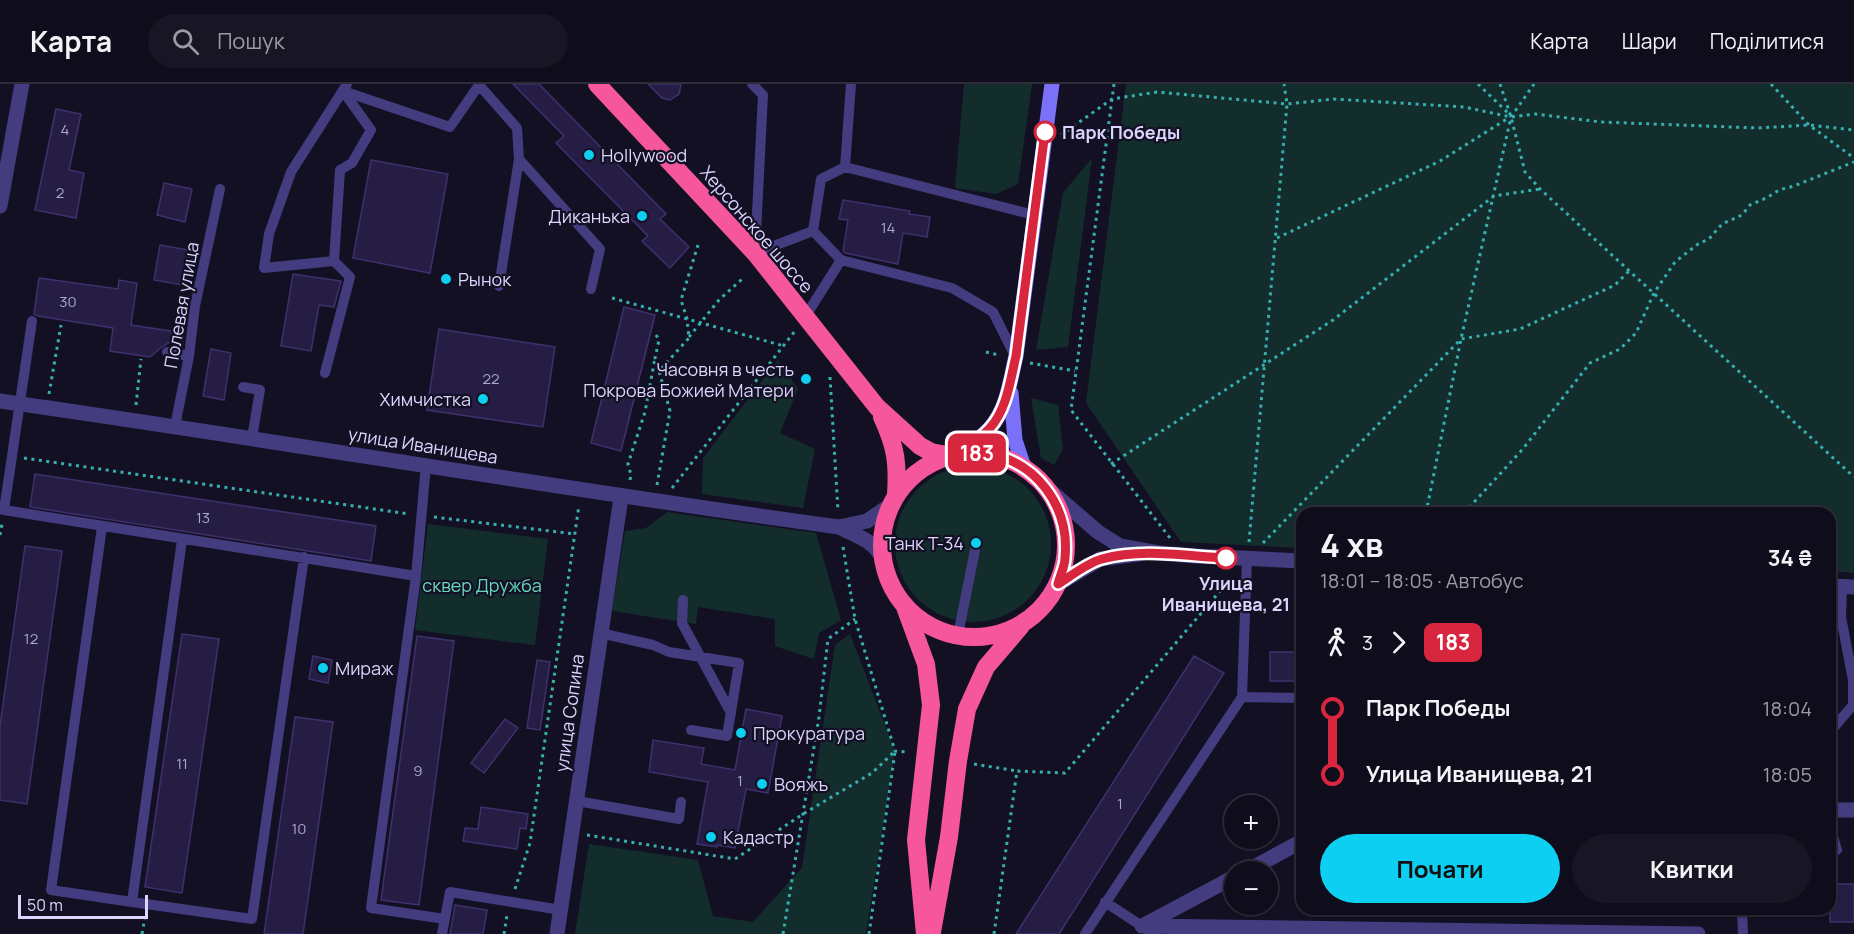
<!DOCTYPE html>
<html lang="uk">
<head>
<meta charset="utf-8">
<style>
  body { margin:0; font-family:Manrope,sans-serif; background:#181524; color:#f1f3f6; height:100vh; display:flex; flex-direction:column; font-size:22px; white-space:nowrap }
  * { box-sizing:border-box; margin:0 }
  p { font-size:20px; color:#9b9ba3 }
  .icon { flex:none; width:33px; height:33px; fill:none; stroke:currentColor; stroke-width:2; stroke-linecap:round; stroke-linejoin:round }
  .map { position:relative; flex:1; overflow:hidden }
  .sheet { position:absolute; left:1296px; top:423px; width:540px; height:408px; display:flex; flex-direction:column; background:#0f0c1b; border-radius:18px; box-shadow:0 2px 4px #0004,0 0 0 2px #2f2c3a }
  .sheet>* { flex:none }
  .badge { padding:0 12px; border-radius:9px; font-size:21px; line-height:39px }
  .controls { position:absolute; left:1224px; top:711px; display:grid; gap:12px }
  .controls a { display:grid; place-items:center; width:54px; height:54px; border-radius:50%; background:#0f0c1b; box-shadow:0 2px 4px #0004,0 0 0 2px #2f2c3a; font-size:30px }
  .scale { position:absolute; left:18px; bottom:15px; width:130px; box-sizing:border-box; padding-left:6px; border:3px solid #dbd5fd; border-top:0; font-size:16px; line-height:21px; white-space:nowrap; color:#dbd5fd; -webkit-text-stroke:4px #141024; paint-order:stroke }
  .map>.badge { position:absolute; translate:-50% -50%; box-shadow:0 0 0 3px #fff }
  .legs { display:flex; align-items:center; gap:9px; height:66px; padding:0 24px; font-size:20px }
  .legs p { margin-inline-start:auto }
  .summary { display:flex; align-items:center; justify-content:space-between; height:102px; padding:0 24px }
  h1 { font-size:33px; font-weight:700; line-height:45px }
  .cta { display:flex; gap:12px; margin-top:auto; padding:12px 24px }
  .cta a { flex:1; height:69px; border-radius:36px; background:#0ccff1; color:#111; font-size:24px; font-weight:700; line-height:69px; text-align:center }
  .cta a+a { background:#181524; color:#f1f3f6 }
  ul { padding:0 24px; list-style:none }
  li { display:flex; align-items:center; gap:21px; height:66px; font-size:22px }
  li i { display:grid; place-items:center; width:9px; height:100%; margin:0 8px; background:currentColor }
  li i::after { content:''; width:15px; height:15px; margin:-8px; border:4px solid; border-radius:50%; background:#0f0c1b }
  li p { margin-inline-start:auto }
  li:first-child i { background:linear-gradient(#0000 50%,currentColor 0) }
  li:last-child i { background:linear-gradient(currentColor 50%,#0000 0) }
  header { display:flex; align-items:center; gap:36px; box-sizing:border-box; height:84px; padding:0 30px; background:#0f0c1b; border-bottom:2px solid #2f2c3a }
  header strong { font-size:28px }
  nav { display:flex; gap:33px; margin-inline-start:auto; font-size:21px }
  .search { width:420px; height:54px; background:#181524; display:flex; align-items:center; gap:15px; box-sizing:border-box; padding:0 21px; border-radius:33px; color:#9b9ba3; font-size:22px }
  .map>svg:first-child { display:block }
  .green { fill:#132d2d }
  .building { fill:#261d44; stroke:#3f306e; stroke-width:1.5 }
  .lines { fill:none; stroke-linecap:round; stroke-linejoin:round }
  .path { stroke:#35b0ae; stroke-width:3; stroke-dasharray:3 4.5; stroke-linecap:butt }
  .lane { stroke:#433d80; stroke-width:10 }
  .street { stroke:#433d80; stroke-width:15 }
  .secondary { stroke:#7a71f8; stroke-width:15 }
  .highway { stroke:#f6569b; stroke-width:18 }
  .line-1-casing { stroke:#fff; stroke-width:14 }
  .line-1 { stroke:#d7263d; stroke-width:9 }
  .stop-1-dot { fill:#fff; stroke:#d7263d; stroke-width:3 }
  .poi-dot { fill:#0ccff1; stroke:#141024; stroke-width:2 }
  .labels { text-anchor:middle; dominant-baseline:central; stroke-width:4.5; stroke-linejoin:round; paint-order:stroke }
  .number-label { font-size:15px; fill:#aea7cf }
  .stop-label { font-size:18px; font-weight:bold; fill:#dbd5fd; stroke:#141024; text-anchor:start }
  .poi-label { font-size:18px; fill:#dbd5fd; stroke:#141024; text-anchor:start }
  .street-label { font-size:18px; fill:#dbd5fd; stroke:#141024 }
  .park-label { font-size:18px; fill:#64d9c2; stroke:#141024 }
</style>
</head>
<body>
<header>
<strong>Карта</strong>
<div class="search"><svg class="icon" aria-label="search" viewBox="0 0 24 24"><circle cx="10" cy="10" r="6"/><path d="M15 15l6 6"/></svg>Пошук</div>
<nav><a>Карта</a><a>Шари</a><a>Поділитися</a></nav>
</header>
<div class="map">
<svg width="1854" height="850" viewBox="0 0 1854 850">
  <rect width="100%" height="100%" fill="#141024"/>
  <path class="green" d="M964 0H1032L1018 100 996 110 955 104Z
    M1126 0H1854V489L1830 487V429H1302V464L1181 458 1086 319Z
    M1092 74 1068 263 1036 266 1063 109Z
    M778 276 798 305 780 349 815 365 803 424 702 410 703 374Z
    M1031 314 1058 321 1063 365 1054 381 1041 374Z
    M895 460a78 78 0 1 1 156 0a78 78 0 1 1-156 0Z
    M667 428 816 449 841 536 819 549 814 575 775 562V535L698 523 696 540 612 527 625 447 646 444Z
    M428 440 548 455 535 561 415 546Z
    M850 550 895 667 866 850H575L589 760 698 776 713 832 753 838 802 784 835 561Z"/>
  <path class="building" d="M513 0H539L666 130 660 135 689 163 670 184 642 157 648 152 556 59 564 52Z
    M648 0H681L679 10 670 16 662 14Z
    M56 25 81 30 69 86 84 89 76 134 35 126Z
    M371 76 448 90 430 189 353 174Z
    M164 99 192 105 185 138 157 131Z
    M843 116 910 127 909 130 930 133 927 153 903 149 898 180 845 169 843 167 848 136 839 135Z
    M160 161 194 167 187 202 154 196Z
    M293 190 341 197 334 223 319 221 311 267 281 262Z
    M39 194 118 205 119 196 137 199 131 241 184 249 162 263 150 273 110 267 113 244 38 232 34 230Z
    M624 223 655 231 621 367 591 359Z
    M439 245 555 263 543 343 427 326Z
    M211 265 231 269 224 316 203 312Z
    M35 390 376 442 371 477 30 423Z
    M25 462 62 467 27 720 0 716V642Z
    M182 550 219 555 182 809 145 803Z
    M417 552 454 557 419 821 381 816Z
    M1270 568H1302V597H1270Z
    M313 572 332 576 328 599 309 595Z
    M1194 572 1224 589 1059 850H1016Z
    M537 576 550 578 540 646 527 644Z
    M746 625 782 632 768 709 746 705 735 764 717 761V763L697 760 708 698 649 688 653 656 704 664 701 680 735 686Z
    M295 633 333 638 303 850H264Z
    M505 635 518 644 484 689 471 679Z
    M481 723 528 730 526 745 520 744 517 765 463 757 465 744 478 745Z
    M1830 800H1854V838H1830Z
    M455 821 487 826 483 850H450Z"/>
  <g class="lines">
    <path class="path" d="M1114 0 1071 326 1170 454
      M1478 0 1510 31
      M1500 0 1511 33 1525 88 1540 105 1854 393
      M1771 0 1809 41 1854 74
      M1061 51 1112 15 1157 8 1287 20 1334 15 1464 23 1511 33 1535 30 1601 38 1758 44 1809 41 1854 46
      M1277 154 1440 77 1510 33
      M612 214 784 262
      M656 251 659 256 655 274 659 287
      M689 253 719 216 742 195
      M986 268 999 271
      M1030 279 1075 287
      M830 293 838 427
      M49 310 61 241
      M136 321 141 275
      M24 374 409 430
      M1111 380 1333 236 1494 112 1540 105
      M630 396 631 391 628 380 645 328 655 274
      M657 401 670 327 659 287 689 254 687 235 681 216 698 161
      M672 404 795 247
      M1426 429 1461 255 1511 33 1534 0
      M1464 429 1522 366 1590 279 1620 265 1636 249 1654 209 1675 178 1698 160 1709 155 1722 140 1742 131 1750 121 1768 113 1779 106 1794 102 1854 78
      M434 433 575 450
      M0 451 2 440
      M1249 458 1287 20 1284 0
      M1263 459 1461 255 1520 245 1615 201 1630 186
      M843 463 855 535 895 667 908 668
      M974 680 1017 687
      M587 751 735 775 803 730 872 689 895 667
      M515 805 530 759 579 421
      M142 850 145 833
      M504 850 507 831
      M783 850 819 633 828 555 855 535
      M869 850 895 668
      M994 850 1017 687 1065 689 1232 493"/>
    <path class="lane" d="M752 0 763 11 755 169 813 147
      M851 0 845 83 1034 131
      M841 176 952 204 993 228 1015 272
      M334 177 340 86 352 79 371 46 343 7 450 43 479 1 517 44 519 75 600 165 591 205
      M499 202 519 75
      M805 233 841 176 813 147 821 95 845 83
      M167 268 189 272
      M325 289 350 193 334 177 264 184 269 150 291 88 347 0
      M243 303 260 306 252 354
      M175 342 189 272 195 222 220 105
      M426 381 416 492 371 824 445 835
      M0 425 4 426 32 237
      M4 426 416 492
      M102 443 51 806 132 818 182 456
      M1247 475 1242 613 1302 614
      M683 516 682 539 731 629
      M600 549 653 561 669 568 739 579 727 652 691 646
      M958 551 975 466
      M1830 648 1853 621V596L1841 533 1842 502
      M577 717 679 735 681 718
      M1830 743 1837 766
      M132 818 252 835 304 473
      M1105 818 1154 850
      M1742 825 1743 850
      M442 850 450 808 561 826
      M1085 850 1242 613"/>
    <path class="street" d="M0 122 22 0
      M0 317C280 357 559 405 839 443 859 453 874 456 884 477
      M1047 404 1098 448 1120 462 1159 469 1196 472 1302 477
      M839 443 867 437 892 420
      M1058 500 1100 475 1138 470
      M1830 502 1854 503
      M1830 726H1854
      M1245 788 1302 757
      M1144 841 1234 793
      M1142 842 1698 850
      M557 850 621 413"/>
    <path class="secondary" d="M1011 309 1015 356 1024 383
      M960 370C970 362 981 354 990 344 1007 325 1010 297 1016 272L1052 0"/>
    <path class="highway" d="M597 0 755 169 877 323 920 362 931 368 952 372
      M882 333C896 363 898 379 896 411
      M882 461a92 92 0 1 1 184 0a92 92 0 1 1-184 0Z
      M905 523 926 580 931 621 916 756 925 850
      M932 848 949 753 958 677 967 625 986 583 1021 542"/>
  </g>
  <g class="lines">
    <g class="line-1-casing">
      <path id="line-1" d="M1045 48 1016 272C1010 297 1007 325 990 344 981 354 970 362 960 370 968 370 976 368 984 369 1036 376 1070 422 1065 474 1065 482 1060 492 1058 500 1071 492 1087 479 1102 475 1142 464 1185 472 1226 474"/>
    </g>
    <use href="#line-1" class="line-1"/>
  </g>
  <g class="stop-1-dot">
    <circle cx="1045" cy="48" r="10"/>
    <circle cx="1226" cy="474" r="10"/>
  </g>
  <g class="poi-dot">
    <circle cx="589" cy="71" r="6"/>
    <circle cx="642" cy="132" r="6"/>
    <circle cx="446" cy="195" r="6"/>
    <circle cx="806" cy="295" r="6"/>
    <circle cx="483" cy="315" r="6"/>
    <circle cx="976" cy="459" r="6"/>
    <circle cx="323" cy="584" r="6"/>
    <circle cx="741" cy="649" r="6"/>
    <circle cx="762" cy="700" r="6"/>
    <circle cx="711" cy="753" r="6"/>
  </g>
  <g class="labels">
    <g class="number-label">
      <text x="65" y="45">4</text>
      <text x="60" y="108">2</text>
      <text x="888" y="143">14</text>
      <text x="68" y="217">30</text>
      <text x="491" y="294">22</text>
      <text x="203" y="433">13</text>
      <text x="31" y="554">12</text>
      <text x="182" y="679">11</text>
      <text x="418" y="686">9</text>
      <text x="740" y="696">1</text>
      <text x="1120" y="719">1</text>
      <text x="299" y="744">10</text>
    </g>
    <g class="stop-label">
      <text x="1062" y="48">Парк Победы</text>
      <text x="1226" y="499" text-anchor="middle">Улица<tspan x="1226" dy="21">Иванищева, 21</tspan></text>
    </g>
    <g class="poi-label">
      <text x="601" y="71">Hollywood</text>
      <text x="630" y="132" text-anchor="end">Диканька</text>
      <text x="458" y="195">Рынок</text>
      <text x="794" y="285" text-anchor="end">Часовня в честь<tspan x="794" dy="21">Покрова Божией Матери</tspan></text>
      <text x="471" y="315" text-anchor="end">Химчистка</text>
      <text x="964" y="459" text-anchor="end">Танк Т-34</text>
      <text x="335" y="584">Мираж</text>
      <text x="753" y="649">Прокуратура</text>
      <text x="774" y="700">Вояжъ</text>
      <text x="723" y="753">Кадастр</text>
    </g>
    <g class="street-label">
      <text transform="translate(757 145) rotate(49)">Херсонское шоссе</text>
      <text transform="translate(181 221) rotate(-80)">Полевая улица</text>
      <text transform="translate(423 361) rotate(9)">улица Иванищева</text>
      <text transform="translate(569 629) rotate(-82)">улица Сопина</text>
    </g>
    <g class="park-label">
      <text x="482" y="501">сквер Дружба</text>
    </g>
  </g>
</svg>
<div class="controls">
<a>+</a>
<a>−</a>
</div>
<div class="scale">50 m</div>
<b class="badge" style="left:977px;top:369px;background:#d7263d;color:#fff">183</b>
<section class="sheet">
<div class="summary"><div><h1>4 хв</h1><p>18:01 – 18:05 · Автобус</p></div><b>34 ₴</b></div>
<div class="legs"><svg class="icon" aria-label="walk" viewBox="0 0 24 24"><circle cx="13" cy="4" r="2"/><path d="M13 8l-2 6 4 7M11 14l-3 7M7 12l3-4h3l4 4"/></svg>3<svg class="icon" aria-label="forward" viewBox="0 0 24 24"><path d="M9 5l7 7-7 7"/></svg><b class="badge" style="background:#d7263d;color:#fff">183</b></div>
<ul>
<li><i style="color:#d7263d"></i><b>Парк Победы</b><p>18:04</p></li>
<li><i style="color:#d7263d"></i><b>Улица Иванищева, 21</b><p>18:05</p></li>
</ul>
<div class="cta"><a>Почати</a><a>Квитки</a></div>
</section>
</div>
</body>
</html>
